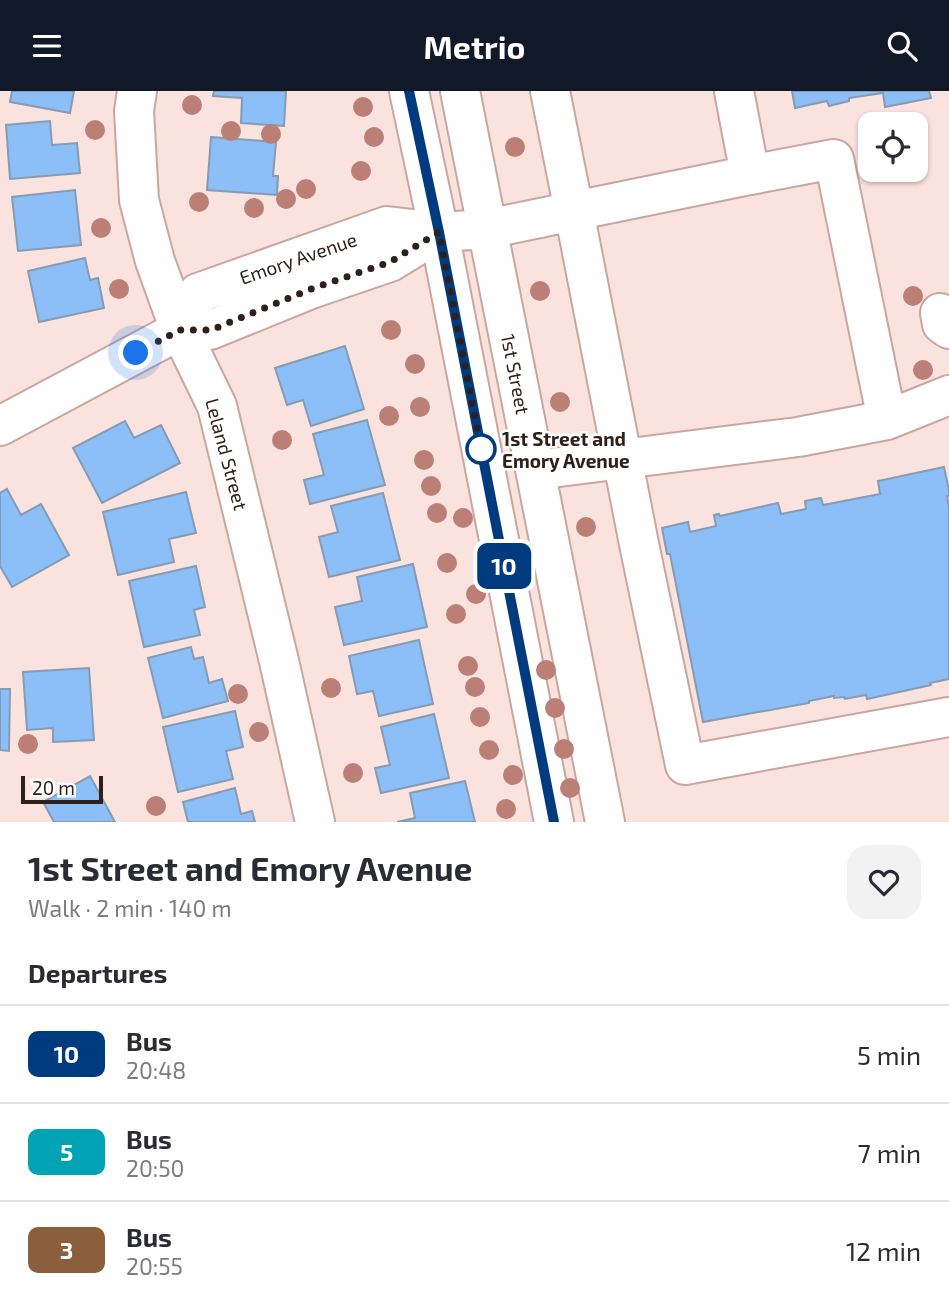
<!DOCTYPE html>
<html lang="en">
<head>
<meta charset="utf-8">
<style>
  body { margin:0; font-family:"Exo 2",sans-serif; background:#f2f2f3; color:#2b2b33; height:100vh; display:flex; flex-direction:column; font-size:26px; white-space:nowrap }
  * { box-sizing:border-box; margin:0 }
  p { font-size:23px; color:#7c7c81 }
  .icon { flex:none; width:38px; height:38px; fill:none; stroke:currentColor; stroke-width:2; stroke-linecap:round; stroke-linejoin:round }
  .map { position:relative; height:731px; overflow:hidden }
  .drawer { display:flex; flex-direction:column; background:#fff; flex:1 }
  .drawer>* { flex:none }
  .badge { padding:0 14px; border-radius:10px; font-size:24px; line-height:46px }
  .buttons { position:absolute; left:858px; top:21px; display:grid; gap:14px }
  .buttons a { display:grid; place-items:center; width:70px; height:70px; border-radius:14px; background:#fff; box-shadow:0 2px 5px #0004; font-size:35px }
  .scale { position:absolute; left:21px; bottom:18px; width:82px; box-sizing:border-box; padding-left:7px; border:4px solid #2e201d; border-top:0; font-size:19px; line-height:24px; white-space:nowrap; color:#2e201d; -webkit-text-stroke:5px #fff; paint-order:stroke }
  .you { position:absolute; width:35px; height:35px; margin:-18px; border:5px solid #fff; border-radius:50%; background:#1a73e8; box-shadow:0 0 0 10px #1a73e833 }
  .map>.badge { position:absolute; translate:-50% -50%; box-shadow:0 0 0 4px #fff }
  h2 { padding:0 28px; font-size:26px; line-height:63px }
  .round { display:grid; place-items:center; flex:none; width:74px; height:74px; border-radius:21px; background:#f2f2f3 }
  .summary { display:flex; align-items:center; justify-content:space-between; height:119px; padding:0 28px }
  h1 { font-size:33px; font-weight:700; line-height:52px }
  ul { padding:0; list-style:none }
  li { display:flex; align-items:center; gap:21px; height:98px; padding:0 28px; border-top:2px solid #e1e1e2 }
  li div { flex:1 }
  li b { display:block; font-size:26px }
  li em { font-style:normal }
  li .badge { min-width:77px; font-weight:700; text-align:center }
  header { display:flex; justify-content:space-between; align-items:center; height:91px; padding:0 28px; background:#111827; color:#fff; font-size:32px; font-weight:700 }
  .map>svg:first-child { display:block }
  .building { fill:#8cbef7; stroke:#869bb4; stroke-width:2 }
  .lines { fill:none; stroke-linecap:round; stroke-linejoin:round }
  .minor-casing { stroke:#caa69f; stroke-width:42 }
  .minor { stroke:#fff; stroke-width:38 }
  .tree { fill:#bc7f76 }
  .line-casing { stroke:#fff; stroke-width:16 }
  .line { stroke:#003b80; stroke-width:10 }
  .walk { stroke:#2e201d; stroke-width:7; stroke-dasharray:0 12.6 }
  .stop-dot { fill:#fff; stroke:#003b80; stroke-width:3.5 }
  .labels { text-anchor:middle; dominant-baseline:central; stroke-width:5; stroke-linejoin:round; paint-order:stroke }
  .street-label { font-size:19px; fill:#2e201d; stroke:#fff }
  .stop-label { font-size:19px; font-weight:bold; fill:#2e201d; stroke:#fff; text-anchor:start }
</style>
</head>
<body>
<header><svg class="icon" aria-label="menu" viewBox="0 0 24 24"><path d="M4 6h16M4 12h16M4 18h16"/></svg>Metrio<svg class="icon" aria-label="search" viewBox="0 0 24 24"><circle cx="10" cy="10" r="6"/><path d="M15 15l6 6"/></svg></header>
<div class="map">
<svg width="949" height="731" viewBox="0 0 949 731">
  <rect width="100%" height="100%" fill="#fae3de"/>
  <path class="building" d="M12 0H74L70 22 10 11Z
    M214 0H286L284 35 241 32 242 7 213 5Z
    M792 0H929L931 7 885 16 883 2 849 7V10L829 15 827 10 795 17Z
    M50 30 52 54 77 52 80 82 10 88 6 34Z
    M211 46 276 51 273 85H278L277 104 207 99Z
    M75 99 81 154 18 160 12 106Z
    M85 167 90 189 98 187 104 217 39 231 28 180Z
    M345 255 364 318 311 335 303 309 287 314 275 277Z
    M367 329 385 394 310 413 304 389 324 384 313 343Z
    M125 330 134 347 161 334 180 372 102 412 73 357Z
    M944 376 949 399V405H947L949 417V588L930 592 931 594 867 608 866 604 845 608 844 606 834 607V605L809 610V612L703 631 670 463H667L662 437 688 431 690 441 716 435 714 424 719 423 720 425 778 412 781 423 806 418 805 410 821 407 823 414 880 403 878 390Z
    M7 398 21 424 41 413 69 464 12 496 0 475V402Z
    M186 401 196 442 169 448 174 471 118 484 103 421Z
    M383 402 400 469 329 486 319 446 338 441 331 415Z
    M413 473 427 536 344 554 335 516 362 510 357 486Z
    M196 475 205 516 194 519 200 544 144 556 129 490Z
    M419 549 433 613 379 625 373 600 357 603 349 565Z
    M191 556 194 568 203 566 209 592 222 588 228 610 163 627 148 567Z
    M89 577 94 649 53 651V637L27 639 23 581Z
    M0 598H10L9 660 0 659Z
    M235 620 243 656 226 660 233 688 178 701 163 636Z
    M434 623 449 687 381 702 375 677 390 674 381 636Z
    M90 685 115 731H54L43 711Z
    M465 690 475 731H397L415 727 410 702Z
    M235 697 241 723 252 720 255 731H188L183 711Z"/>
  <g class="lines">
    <g class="minor-casing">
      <path id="minor" d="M137 0 134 20 139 109 155 170 180 239 217 315 279 570 315 731
        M409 0 439 141 554 731
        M460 0 605 731
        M550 0 574 120 750 84 734 0
        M750 84 834 68 887 329
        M940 222 942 233 949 238
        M180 239 198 202 387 135 439 141 487 138 574 120 639 453 685 674 949 626
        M0 335 180 239H210L311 198 390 171 439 141
        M535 379 798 346 887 329 949 304"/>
    </g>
    <use href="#minor" class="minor"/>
  </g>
  <g class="tree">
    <circle cx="192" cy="14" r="10"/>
    <circle cx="363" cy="16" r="10"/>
    <circle cx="95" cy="39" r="10"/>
    <circle cx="231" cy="40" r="10"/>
    <circle cx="271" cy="43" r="10"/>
    <circle cx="374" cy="46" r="10"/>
    <circle cx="515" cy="56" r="10"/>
    <circle cx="361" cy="80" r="10"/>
    <circle cx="306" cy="98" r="10"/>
    <circle cx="286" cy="108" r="10"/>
    <circle cx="199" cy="111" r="10"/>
    <circle cx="254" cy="117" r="10"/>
    <circle cx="101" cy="137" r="10"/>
    <circle cx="119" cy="198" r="10"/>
    <circle cx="540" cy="200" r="10"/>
    <circle cx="913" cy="205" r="10"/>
    <circle cx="391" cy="239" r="10"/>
    <circle cx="415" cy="273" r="10"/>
    <circle cx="923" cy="279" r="10"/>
    <circle cx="560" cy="311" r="10"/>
    <circle cx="420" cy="316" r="10"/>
    <circle cx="389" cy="325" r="10"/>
    <circle cx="282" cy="349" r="10"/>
    <circle cx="424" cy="369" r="10"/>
    <circle cx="431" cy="395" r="10"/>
    <circle cx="437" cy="422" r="10"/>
    <circle cx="463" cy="427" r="10"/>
    <circle cx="586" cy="436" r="10"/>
    <circle cx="447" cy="472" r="10"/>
    <circle cx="476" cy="503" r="10"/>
    <circle cx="456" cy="523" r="10"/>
    <circle cx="468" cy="575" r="10"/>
    <circle cx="546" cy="579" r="10"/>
    <circle cx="475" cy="596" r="10"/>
    <circle cx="331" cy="597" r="10"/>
    <circle cx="238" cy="603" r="10"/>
    <circle cx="555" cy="617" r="10"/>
    <circle cx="480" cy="626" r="10"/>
    <circle cx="259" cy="641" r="10"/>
    <circle cx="28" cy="653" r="10"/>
    <circle cx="564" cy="658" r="10"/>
    <circle cx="489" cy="659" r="10"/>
    <circle cx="353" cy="682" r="10"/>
    <circle cx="513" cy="684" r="10"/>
    <circle cx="570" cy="697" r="10"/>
    <circle cx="156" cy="715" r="10"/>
    <circle cx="506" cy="718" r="10"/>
  </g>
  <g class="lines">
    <g class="line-casing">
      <path id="line" d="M409 0 439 141 554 731"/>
    </g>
    <use href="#line" class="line"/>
    <path class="walk" d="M136 262 180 239H211L311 198 390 171 439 141 481 358"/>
  </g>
  <circle class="stop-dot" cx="481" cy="358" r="14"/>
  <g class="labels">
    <g class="street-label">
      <text transform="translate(298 167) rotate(-19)">Emory Avenue</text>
      <text transform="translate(516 283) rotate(79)">1st Street</text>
      <text transform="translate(227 363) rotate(75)">Leland Street</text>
    </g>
    <g class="stop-label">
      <text x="502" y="347">1st Street and<tspan x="502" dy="22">Emory Avenue</tspan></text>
    </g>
  </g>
</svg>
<div class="buttons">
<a><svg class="icon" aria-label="locate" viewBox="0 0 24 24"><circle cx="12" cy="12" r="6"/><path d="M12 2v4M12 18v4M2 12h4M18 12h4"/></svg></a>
</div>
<div class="scale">20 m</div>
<div class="you" style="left:136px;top:262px"></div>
<b class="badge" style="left:504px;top:475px;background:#003b80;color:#fff">10</b>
</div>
<section class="drawer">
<div class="summary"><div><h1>1st Street and Emory Avenue</h1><p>Walk · 2 min · 140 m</p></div><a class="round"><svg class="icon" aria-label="heart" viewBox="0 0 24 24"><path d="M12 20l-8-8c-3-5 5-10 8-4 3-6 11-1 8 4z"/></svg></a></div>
<h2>Departures</h2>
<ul>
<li><span class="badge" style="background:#003b80;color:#fff">10</span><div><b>Bus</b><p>20:48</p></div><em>5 min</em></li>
<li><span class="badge" style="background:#00a3b4;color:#fff">5</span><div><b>Bus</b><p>20:50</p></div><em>7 min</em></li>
<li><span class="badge" style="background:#8b5e3c;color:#fff">3</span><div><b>Bus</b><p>20:55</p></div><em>12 min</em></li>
</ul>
</section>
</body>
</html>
